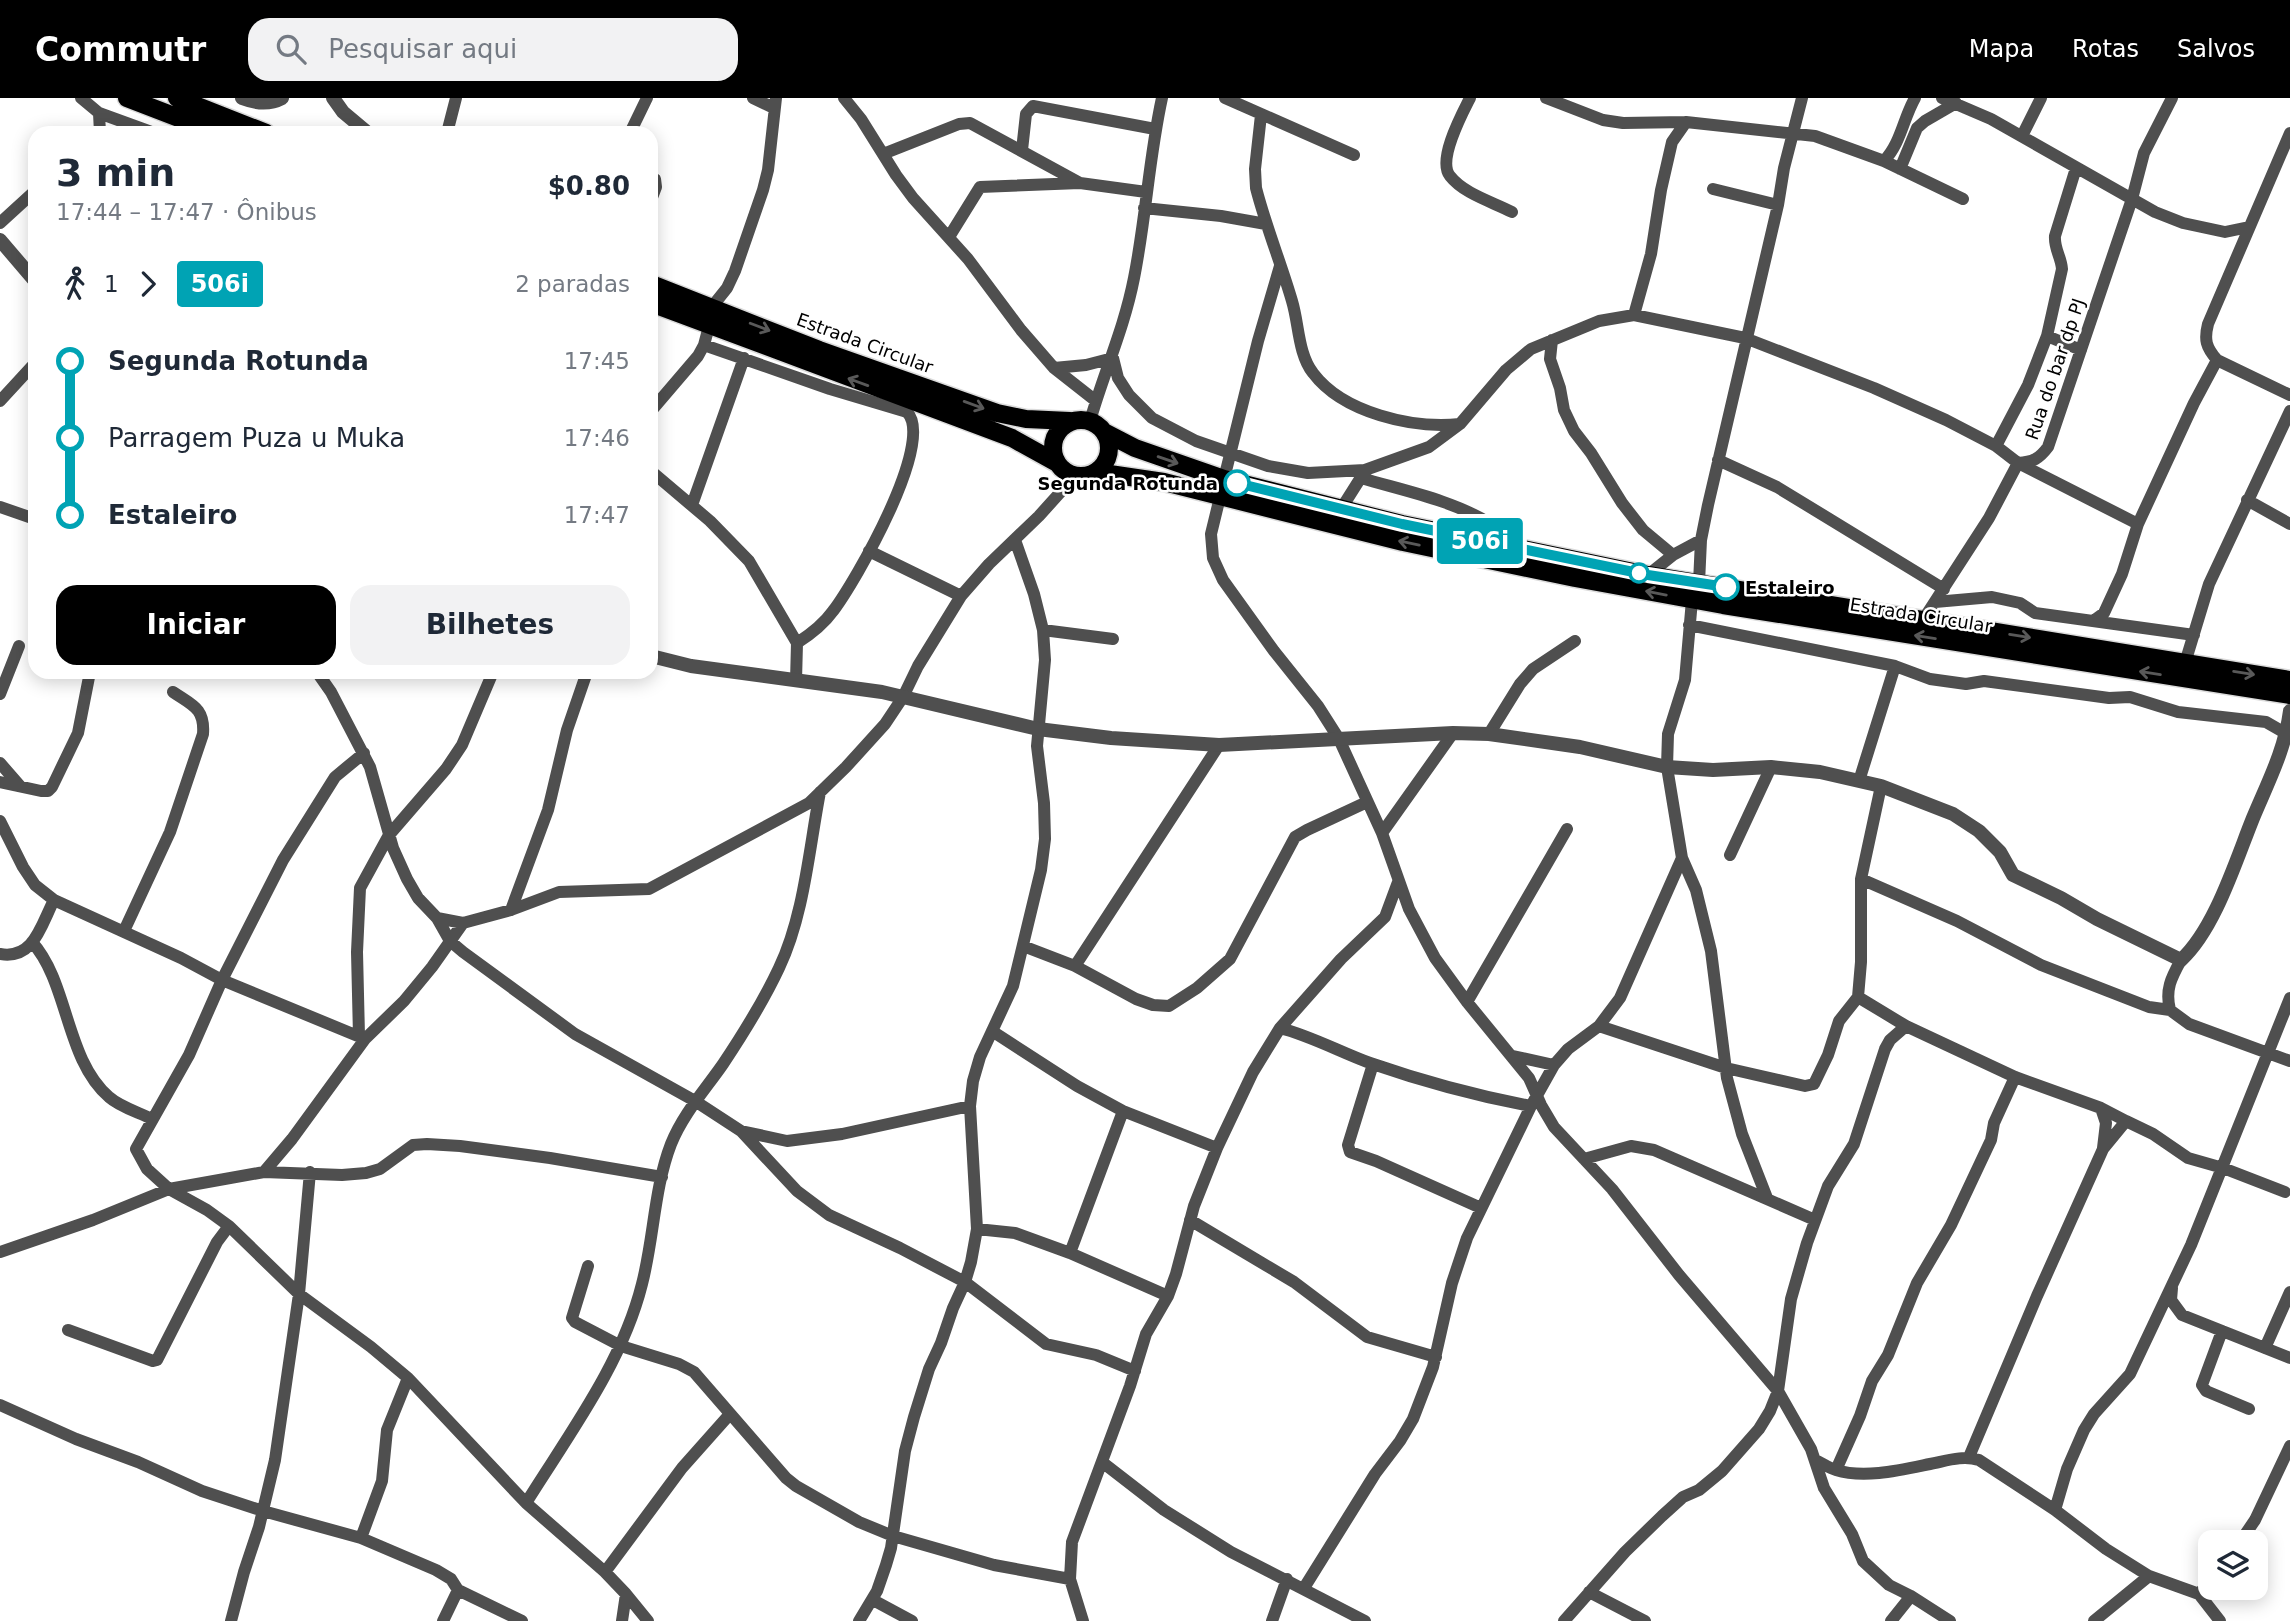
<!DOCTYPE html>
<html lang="pt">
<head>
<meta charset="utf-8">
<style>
  body { margin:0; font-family:"DejaVu Sans",sans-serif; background:#f2f2f3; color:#1f2937; height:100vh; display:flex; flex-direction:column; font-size:26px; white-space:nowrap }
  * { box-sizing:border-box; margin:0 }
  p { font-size:23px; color:#747a83 }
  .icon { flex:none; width:38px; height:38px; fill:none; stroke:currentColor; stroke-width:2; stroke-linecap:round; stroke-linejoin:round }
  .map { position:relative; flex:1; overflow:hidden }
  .details { position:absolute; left:28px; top:28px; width:630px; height:553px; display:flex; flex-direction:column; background:#fff; border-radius:21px; box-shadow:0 4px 18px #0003 }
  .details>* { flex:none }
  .badge { padding:0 14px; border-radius:5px; font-size:24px; line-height:46px }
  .tools { position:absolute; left:2198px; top:1432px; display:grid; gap:14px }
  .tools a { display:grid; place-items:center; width:70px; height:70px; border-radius:14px; background:#fff; box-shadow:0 4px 18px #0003; font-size:35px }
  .map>.badge { position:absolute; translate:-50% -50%; box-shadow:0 0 0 4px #fff }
  .legs { display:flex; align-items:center; gap:10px; height:77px; padding:0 28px; font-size:23px }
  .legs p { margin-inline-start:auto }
  .summary { display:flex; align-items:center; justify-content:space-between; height:119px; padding:0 28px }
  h1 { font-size:38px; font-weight:700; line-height:52px }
  .action { display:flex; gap:14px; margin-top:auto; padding:14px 28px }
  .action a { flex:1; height:80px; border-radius:21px; background:#000; color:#fff; font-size:28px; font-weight:700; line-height:80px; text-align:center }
  .action a+a { background:#f2f2f3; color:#1f2937 }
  ul { padding:0 28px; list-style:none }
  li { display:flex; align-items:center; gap:24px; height:77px; font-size:26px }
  li i { display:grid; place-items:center; width:10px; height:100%; margin:0 9px; background:currentColor }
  li i::after { content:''; width:18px; height:18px; margin:-9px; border:5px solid; border-radius:50%; background:#fff }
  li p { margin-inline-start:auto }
  li:first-child i { background:linear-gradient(#0000 50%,currentColor 0) }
  li:last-child i { background:linear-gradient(currentColor 50%,#0000 0) }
  header { display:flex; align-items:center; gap:42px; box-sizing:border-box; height:98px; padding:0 35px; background:#000; color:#fff }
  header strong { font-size:33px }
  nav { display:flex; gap:38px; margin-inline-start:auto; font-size:24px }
  .search { width:490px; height:63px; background:#f2f2f3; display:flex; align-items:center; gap:18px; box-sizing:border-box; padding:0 24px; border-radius:21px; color:#747a83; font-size:26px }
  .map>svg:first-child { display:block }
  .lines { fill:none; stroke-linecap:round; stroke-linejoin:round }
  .primary-casing { stroke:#dbdbdb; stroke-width:21 }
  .minor { stroke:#4f4f4f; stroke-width:12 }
  .tertiary { stroke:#4f4f4f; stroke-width:14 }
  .primary { stroke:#000; stroke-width:18 }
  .oneway { stroke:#595959 }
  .line-1-casing { stroke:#fff; stroke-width:16 }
  .line-1 { stroke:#00a3b4; stroke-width:10 }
  .stop-1-dot { fill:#fff; stroke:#00a3b4; stroke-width:3.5 }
  .labels { text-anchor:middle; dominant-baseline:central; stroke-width:5; stroke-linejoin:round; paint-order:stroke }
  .street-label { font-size:18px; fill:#000; stroke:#fff }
  .stop-label { font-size:18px; font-weight:bold; fill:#000; stroke:#fff; text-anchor:end }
</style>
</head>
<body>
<header>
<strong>Commutr</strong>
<div class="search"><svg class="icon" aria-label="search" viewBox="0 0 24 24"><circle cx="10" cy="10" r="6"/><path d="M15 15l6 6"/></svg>Pesquisar aqui</div>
<nav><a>Mapa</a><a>Rotas</a><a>Salvos</a></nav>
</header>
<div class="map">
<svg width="2290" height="1523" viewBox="0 0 2290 1523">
  <rect width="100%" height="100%" fill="#fff"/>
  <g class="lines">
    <g class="primary-casing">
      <path id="primary" d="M127 0 218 35
        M177 0 266 35
        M651 186 819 252 997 315 1026 321 1070 323
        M651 205 1012 340 1057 365
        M1053 350a28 28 0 1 1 56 0a28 28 0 1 1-56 0Z
        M1106 335 1135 350 1224 381 1402 426 1648 477 2290 582
        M1096 374 1164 384 1403 444 1575 480 1723 507 2290 597"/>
    </g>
    <path class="minor" d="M81 0 99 15 154 35
      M753 0 774 10
      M844 0 861 21 896 77 913 100 968 161 1021 232 1054 270 1096 303
      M1225 0 1354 57
      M1470 0C1462 16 1437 62 1450 78 1464 96 1493 104 1512 114
      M1546 0 1603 22 1623 25 1686 24 1815 38 1884 63 1963 101
      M1942 0 1991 21 2155 114 2183 125 2225 134 2249 129
      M99 15 100 35
      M1261 17 1255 71 1256 90C1266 129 1281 165 1292 203 1299 226 1298 256 1313 275 1343 315 1413 331 1460 326
      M447 35 456 0
      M630 35 647 0
      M2290 35 2208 226C2204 242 2206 249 2217 262L2290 297
      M2022 38 2041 0
      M1022 52 1026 16 1033 8 1155 31
      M883 56 959 26 970 25 1080 85 1146 94
      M1884 63C1901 45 1903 21 1915 0
      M1900 71 1917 30 1925 23 1956 5
      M651 79 655 81 656 89 651 102
      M1713 91 1778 107
      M1144 110 1221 118 1266 126
      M0 125 35 93
      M949 139 980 89 1080 85
      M711 210 727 190 735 173 763 92 768 72 776 0
      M1634 217 1651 156 1661 92 1672 44 1686 24
      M2047 238 2081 252
      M1552 242 1550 261 1560 290 1564 312 1574 333 1591 355 1622 405 1643 432 1673 457
      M704 247 830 291 907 314C936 344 855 484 833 513 823 527 811 536 797 545
      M1054 270 1086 267 1113 260 1118 280 1129 297 1152 320 1196 343 1268 368 1308 375 1365 372 1429 349 1460 326 1506 272 1531 251 1599 223 1634 217 1745 240 1874 290 1946 322 1996 348 2018 365 2138 426
      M0 303 35 265
      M651 313 698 258 704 247 709 228
      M1090 323C1104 274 1124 231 1134 180 1146 120 1149 59 1162 0
      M1996 348 2028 287 2047 238 2062 171C2061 158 2054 151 2055 138L2076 70
      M1718 362 1777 389 1944 491
      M651 373 710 423 749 463 797 545 796 583
      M1361 380C1405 393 1452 402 1491 426 1502 432 1512 441 1523 448
      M1224 381 1258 243 1280 168
      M1220 399 1211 436 1213 460 1223 482 1274 553 1318 608 1339 641 1382 735 1409 811 1435 860 1467 904 1529 980 1541 1007 1554 1029 1612 1091 1679 1177 1778 1293 1811 1351 1824 1390 1852 1436 1863 1463 1889 1487 1911 1498 1950 1523
      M2247 402 2290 426
      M692 407 744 260
      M0 409 35 421
      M1341 411 1365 373
      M869 453 961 498
      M1648 477 1673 457 1701 442
      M1699 485 1701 442 1708 407 1778 107 1784 70 1802 0
      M1692 502 1685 582 1668 636 1667 669 1682 760 1696 792 1711 853 1727 980 1742 1036 1767 1100
      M1935 504 1992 499 2020 505 2035 515 2194 537
      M1923 522 1989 420 2018 365C2033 364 2039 361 2048 349L2132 101 2144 55 2172 0
      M2093 523 2104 515 2122 476 2138 426 2194 305 2217 262
      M1689 527 1895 568 1930 581 1966 586 1984 583 2109 600 2130 599 2178 614 2266 624 2287 636
      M1043 532 1113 541
      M2185 565 2209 486 2290 313
      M317 574 331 594 370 669 393 750 407 781 418 800 437 820 463 825
      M0 596 19 548
      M1489 636 1520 586 1533 571 1575 543
      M364 655 335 679 283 762 222 882 189 957 136 1051 147 1071 169 1091 207 1112 229 1128 299 1196 371 1249 408 1280 526 1405 605 1474 626 1496 648 1523
      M0 665 20 688
      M1859 683 1895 568
      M0 684 41 693H48L52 689 78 635 90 574
      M0 723 23 769 35 787 54 802 181 860 222 882 365 941
      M1382 735 1453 635
      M1730 757 1771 669
      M1861 781 1957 823 2041 867 2149 909 2170 912
      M511 812 548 712 567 632 587 574
      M437 820 450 843 463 854 575 936 695 1003 741 1033 797 1093 829 1117 900 1150 965 1184 1046 1246 1096 1257 1135 1273
      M124 833 170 734 203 636C205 610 192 607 173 594
      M32 844C69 885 65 961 109 999 120 1009 138 1014 152 1021
      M1023 848 1075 868 1136 901 1153 907 1169 908 1197 890 1230 861 1295 739 1307 732 1367 704
      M0 856C34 862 41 827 54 802
      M2181 862C2171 880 2165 892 2170 912L2189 926 2290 963
      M1075 868 1219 647
      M1858 899 1906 928
      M1467 904 1567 731
      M1599 928 1726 970 1805 988 1814 986 1828 957 1839 923 1858 899 1861 864V781L1881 688
      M1280 930C1311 938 1340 954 1370 965 1422 983 1477 998 1531 1008
      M992 933 1077 988 1123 1013 1217 1050
      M359 938 357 854 360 790 389 737 446 671 462 647 493 574
      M1513 958 1554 967
      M1373 966 1348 1047 1350 1054 1376 1063 1481 1110
      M2101 1010 2106 1025 2103 1050
      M2126 1023 2153 1036 2188 1060 2223 1070 2285 1094
      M741 1033 787 1043 842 1036 970 1008
      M1584 1061 1631 1048 1654 1052 1815 1122
      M264 1074 292 1041 365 941 404 903 432 869 463 825 511 812 559 794 649 791 809 705 846 669 885 626 903 599 918 568 961 498 989 466 1039 418 1075 378
      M1190 1122 1294 1184 1367 1239 1436 1259
      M977 1131 1015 1135 1070 1155 1168 1198
      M0 1154 93 1122 169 1091 264 1074 342 1077 366 1075 380 1071 413 1047 427 1046 460 1048 550 1060 662 1079
      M1070 1155 1123 1013
      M588 1168 572 1220 575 1224 621 1248 679 1266 694 1274 786 1380 796 1388 859 1424 893 1438 994 1467 1070 1481
      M2172 1190 2171 1202 2182 1217 2290 1260
      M68 1232 153 1263 157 1262 217 1144 229 1128
      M2222 1233 2202 1287 2206 1293 2249 1311
      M2265 1250 2290 1194
      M0 1307 76 1341 138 1364 202 1393 263 1413 361 1440 436 1472 451 1481 458 1492 443 1523
      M1815 1362C1822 1365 1829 1370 1836 1372 1864 1381 1901 1372 1930 1366 1946 1363 1962 1357 1979 1362L2055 1412 2106 1451 2149 1478
      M1102 1364 1164 1412 1231 1454 1365 1523
      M1836 1372 1860 1318 1872 1283 1888 1257 1917 1185 1951 1127 1991 1042 1994 1025 2015 979
      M526 1405C569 1336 622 1266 642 1186 654 1140 654 1090 671 1046 683 1016 705 992 723 966 743 936 764 902 779 870 804 818 809 751 820 694
      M2055 1412 2067 1371 2084 1332 2094 1316 2130 1276 2191 1147 2290 900
      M361 1440 382 1383 387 1332 408 1280
      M2240 1444 2255 1422 2290 1348
      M605 1474 682 1370 730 1316
      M1304 1490 1375 1376 1400 1343 1413 1321 1433 1269 1452 1185 1467 1140 1531 1008 1554 967 1568 951 1599 928 1620 900 1682 760
      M458 1492 522 1523
      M1589 1494 1645 1523
      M2199 1496 2210 1483
      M873 1502 912 1523
      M231 1523 244 1474 259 1429 275 1362 299 1196 310 1074
      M622 1523 626 1496
      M859 1523 877 1493 886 1467 891 1450 905 1353 914 1319 929 1271 941 1245 953 1210 965 1184 971 1164 977 1131 970 1008 973 983 980 959 1013 888 1041 772 1045 741 1044 705 1037 648 1045 562 1043 532 1034 496 1015 442
      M1083 1523 1070 1481 1072 1444 1130 1288 1146 1236 1168 1198 1176 1176 1194 1108 1217 1050 1253 974 1280 930 1341 861 1385 819 1398 784
      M1272 1523 1287 1481
      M1564 1523 1625 1454 1662 1418 1683 1399 1699 1392 1722 1373 1759 1331 1770 1313 1778 1293 1791 1201 1807 1145 1828 1088 1854 1046 1885 951 1890 942 1906 928 2015 979 2101 1010 2126 1023 2103 1051 2037 1198 1969 1359
      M1891 1523 1911 1498
      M2094 1523 2149 1478 2199 1496 2220 1523"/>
    <path class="tertiary" d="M242 0C255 5 269 7 282 0
      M333 0 343 14 368 35
      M0 142 35 183
      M651 558 691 568 882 594 1038 631 1111 640 1219 647 1453 635 1489 636 1580 649 1667 669 1713 672 1771 669 1820 674 1881 688 1953 716 1979 733 2000 754 2013 777 2061 800 2097 821 2181 862C2215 831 2236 762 2253 720 2268 684 2285 652 2290 613"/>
    <use href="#primary" class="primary"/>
  </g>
  <defs><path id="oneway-shaft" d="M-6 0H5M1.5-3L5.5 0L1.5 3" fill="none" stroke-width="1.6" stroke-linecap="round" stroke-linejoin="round" transform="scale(1.75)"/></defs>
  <g class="oneway">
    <use href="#oneway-shaft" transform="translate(760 229) rotate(21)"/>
    <use href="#oneway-shaft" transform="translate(858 284) rotate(-160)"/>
    <use href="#oneway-shaft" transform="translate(974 307) rotate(20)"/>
    <use href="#oneway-shaft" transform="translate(1168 362) rotate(19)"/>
    <use href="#oneway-shaft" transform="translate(1409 445) rotate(-168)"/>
    <use href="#oneway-shaft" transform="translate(1656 495) rotate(-169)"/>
    <use href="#oneway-shaft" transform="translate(2020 538) rotate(9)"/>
    <use href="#oneway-shaft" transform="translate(1925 539) rotate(-171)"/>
    <use href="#oneway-shaft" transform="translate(2150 575) rotate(-171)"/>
    <use href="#oneway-shaft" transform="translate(2244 575) rotate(9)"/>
  </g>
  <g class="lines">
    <g class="line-1-casing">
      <path id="line-1" d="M1237 385 1402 426 1648 477 1726 489"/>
    </g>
    <use href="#line-1" class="line-1"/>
  </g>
  <g class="stop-1-dot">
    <circle cx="1237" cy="385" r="12"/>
    <circle cx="1639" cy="475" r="9"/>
    <circle cx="1726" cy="489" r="12"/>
  </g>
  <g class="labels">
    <g class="street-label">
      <text transform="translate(865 245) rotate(20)">Estrada Circular</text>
      <text transform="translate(2055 271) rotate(-71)">Rua do bar dp PJ</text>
      <text transform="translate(1921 517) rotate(9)">Estrada Circular</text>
    </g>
    <g class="stop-label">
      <text x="1218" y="385">Segunda Rotunda</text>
      <text x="1745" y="489" text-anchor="start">Estaleiro</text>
    </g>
  </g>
</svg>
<div class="tools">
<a><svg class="icon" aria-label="layers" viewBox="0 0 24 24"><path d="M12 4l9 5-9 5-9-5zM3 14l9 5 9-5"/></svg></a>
</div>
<b class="badge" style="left:1480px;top:443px;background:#00a3b4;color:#fff">506i</b>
<section class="details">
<div class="summary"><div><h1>3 min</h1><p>17:44 – 17:47 · Ônibus</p></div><b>$0.80</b></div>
<div class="legs"><svg class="icon" aria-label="walk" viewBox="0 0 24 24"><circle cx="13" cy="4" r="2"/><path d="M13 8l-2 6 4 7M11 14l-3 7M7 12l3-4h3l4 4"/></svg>1<svg class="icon" aria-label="forward" viewBox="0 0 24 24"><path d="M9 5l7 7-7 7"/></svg><b class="badge" style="background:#00a3b4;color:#fff">506i</b><p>2 paradas</p></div>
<ul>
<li><i style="color:#00a3b4"></i><b>Segunda Rotunda</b><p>17:45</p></li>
<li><i style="color:#00a3b4"></i><span>Parragem Puza u Muka</span><p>17:46</p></li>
<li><i style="color:#00a3b4"></i><b>Estaleiro</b><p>17:47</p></li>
</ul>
<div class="action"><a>Iniciar</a><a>Bilhetes</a></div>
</section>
</div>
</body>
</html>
